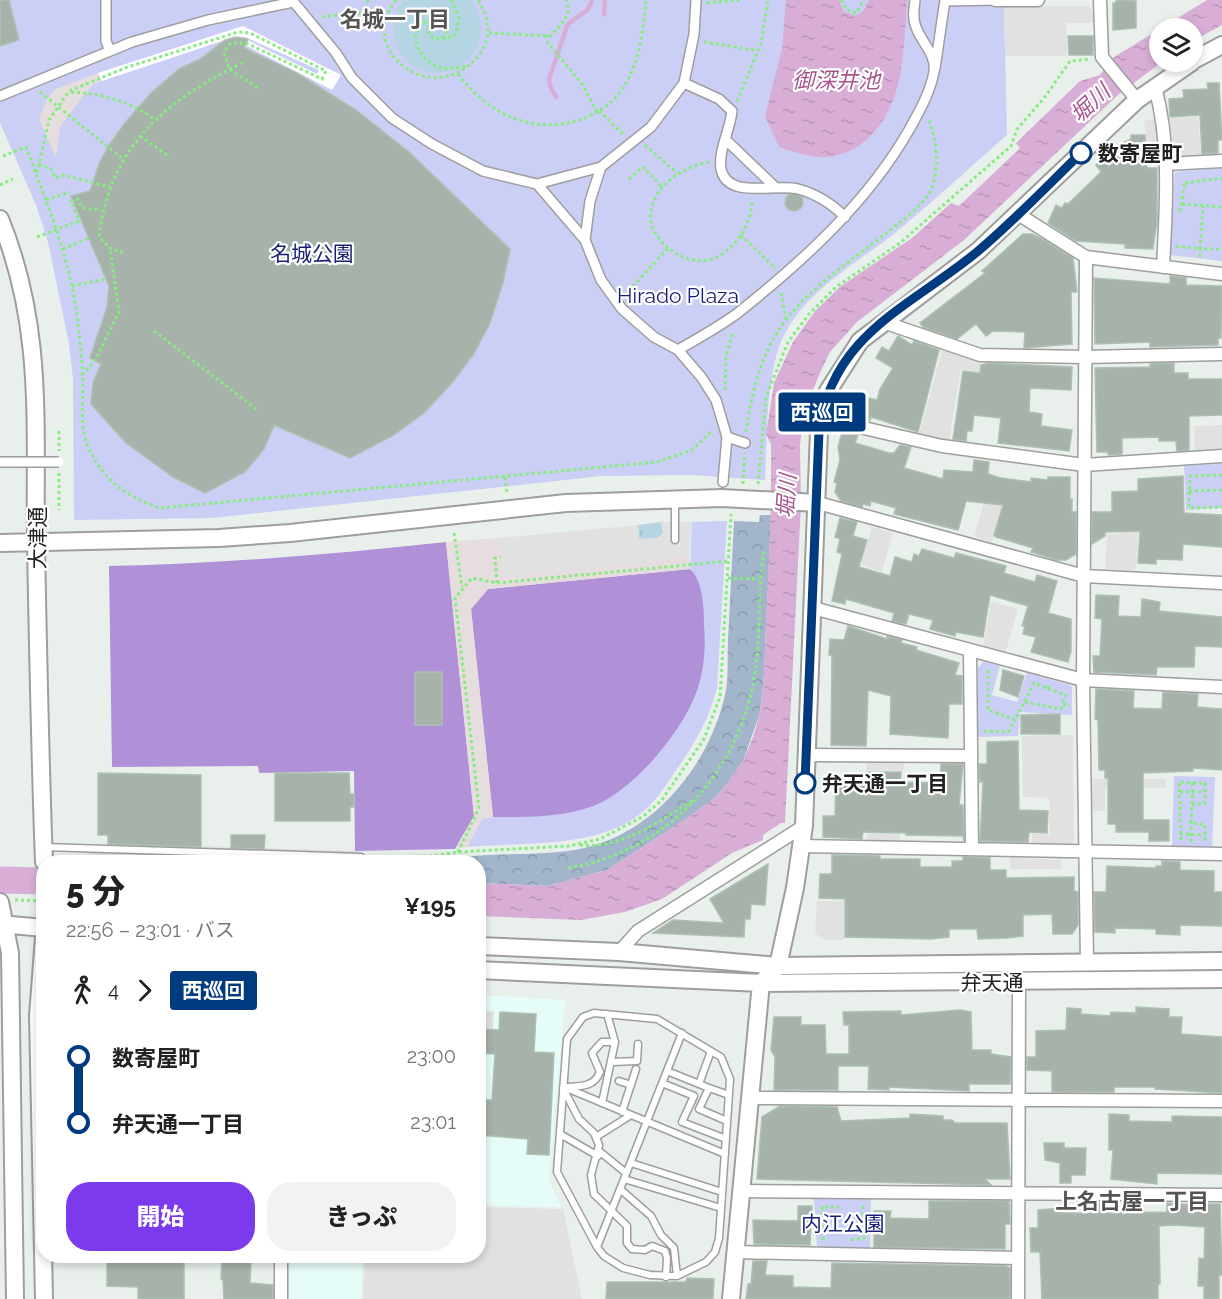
<!DOCTYPE html>
<html lang="ja">
<head>
<meta charset="utf-8">
<style>
  body { margin:0; font-family:Raleway,"Noto Sans JP",sans-serif; background:#f2f2f2; color:#222; height:100vh; display:flex; flex-direction:column; font-size:22px; white-space:nowrap }
  * { box-sizing:border-box; margin:0 }
  p { font-size:20px; color:#767676 }
  .icon { flex:none; width:33px; height:33px; fill:none; stroke:currentColor; stroke-width:2; stroke-linecap:round; stroke-linejoin:round }
  .map { position:relative; flex:1; overflow:hidden }
  .drawer { position:absolute; left:36px; top:855px; width:450px; height:408px; display:flex; flex-direction:column; background:#fff; border-radius:24px; box-shadow:0 3px 9px #0003 }
  .drawer>* { flex:none }
  .badge { padding:0 12px; border-radius:4px; font-size:21px; line-height:39px }
  .buttons { position:absolute; left:1149px; top:18px; display:grid; gap:12px }
  .buttons a { display:grid; place-items:center; width:54px; height:54px; border-radius:50%; background:#fff; box-shadow:0 3px 9px #0003; font-size:30px }
  .map>.badge { position:absolute; translate:-50% -50%; box-shadow:0 0 0 3px #fff }
  .legs { display:flex; align-items:center; gap:9px; height:66px; padding:0 30px; font-size:20px }
  .legs p { margin-inline-start:auto }
  .headline { display:flex; align-items:center; justify-content:space-between; height:102px; padding:0 30px }
  h1 { font-size:33px; font-weight:800; line-height:45px }
  .action { display:flex; gap:12px; margin-top:auto; padding:12px 30px }
  .action a { flex:1; height:69px; border-radius:24px; background:#7c3aed; color:#fff; font-size:24px; font-weight:800; line-height:69px; text-align:center }
  .action a+a { background:#f2f2f2; color:#222 }
  ul { padding:0 30px; list-style:none }
  li { display:flex; align-items:center; gap:21px; height:66px; font-size:22px }
  li i { display:grid; place-items:center; width:9px; height:100%; margin:0 8px; background:currentColor }
  li i::after { content:''; width:15px; height:15px; margin:-8px; border:4px solid; border-radius:50%; background:#fff }
  li p { margin-inline-start:auto }
  li:first-child i { background:linear-gradient(#0000 50%,currentColor 0) }
  li:last-child i { background:linear-gradient(currentColor 50%,#0000 0) }
  .map>svg:first-child { display:block }
  .education { fill:#e6fcf8 }
  .grass { fill:url(#grass-tufts) }
  .forest { fill:url(#forest-crowns) }
  .park { fill:#cbcff5 }
  .garden { fill:#b5d4e4 }
  .pitch { fill:#b090d6 }
  .parking { fill:#e1e1e1 }
  .plaza { fill:#e6ddde }
  .water { fill:url(#water-ripples) }
  .pier { fill:#fff }
  .lines { fill:none; stroke-linecap:round; stroke-linejoin:round }
  .stream { stroke:#d9aed6; stroke-width:4.5 }
  .river { stroke:#d9aed6; stroke-width:27 }
  .building { fill:#a7b2ab; stroke:#acc1b2; stroke-width:1.5 }
  .service-casing { stroke:#9e9e9e; stroke-width:9 }
  .pedestrian-casing { stroke:#9e9e9e; stroke-width:12 }
  .minor-casing { stroke:#9e9e9e; stroke-width:15 }
  .tertiary-casing { stroke:#9e9e9e; stroke-width:20 }
  .path { stroke:#85ec7e; stroke-width:3; stroke-dasharray:3 3; stroke-linecap:butt }
  .service { stroke:#fff; stroke-width:6 }
  .pedestrian { stroke:#fff; stroke-width:9 }
  .minor { stroke:#fff; stroke-width:12 }
  .tertiary { stroke:#fff; stroke-width:16 }
  .pedestrian-bridge-casing { stroke:#9e9e9e; stroke-width:12; stroke-linecap:butt }
  .pedestrian-bridge { stroke:#fff; stroke-width:9 }
  .line-1-casing { stroke:#fff; stroke-width:14 }
  .line-1 { stroke:#003b80; stroke-width:9 }
  .stop-1-dot { fill:#fff; stroke:#003b80; stroke-width:3 }
  .labels { text-anchor:middle; dominant-baseline:central; stroke-width:4.5; stroke-linejoin:round; paint-order:stroke }
  .stop-label { font-size:21px; font-weight:bold; fill:#212121; stroke:#fff; text-anchor:start }
  .park-label { font-size:21px; fill:#181f76; stroke:#fff }
  .street-label { font-size:21px; fill:#212121; stroke:#fff }
  .neighbourhood-label { font-size:22px; font-weight:bold; fill:#545454; stroke:#fff }
  .water-label { font-size:22px; font-style:italic; fill:#a7568c; stroke:#fff }
</style>
</head>
<body>
<div class="map">
<svg width="1222" height="1299" viewBox="0 0 1222 1299">
  <defs>
    <pattern id="grass-tufts" width="24" height="20" patternUnits="userSpaceOnUse" patternTransform="scale(1.5)"><rect width="24" height="20" fill="#b5d4e4"/><path d="M3 7l-1-3M5 7V3M7 7l1-3M15 17l-1-3M17 17v-4M19 17l1-3" fill="none" stroke="#9bb6c3"/></pattern>
    <pattern id="forest-crowns" width="20" height="18" patternUnits="userSpaceOnUse" patternTransform="scale(1.5)"><rect width="20" height="18" fill="#a2b5cb"/><path d="M2 6a3 3 0 1 1 6 0M12 15a3 3 0 1 1 6 0" fill="none" stroke="#8b9bae"/></pattern>
    <pattern id="water-ripples" width="26" height="14" patternUnits="userSpaceOnUse" patternTransform="scale(1.5)"><rect width="26" height="14" fill="#d9aed6"/><path d="M2 4q2-2 4 0t4 0M15 11q2-2 4 0t4 0" fill="none" stroke="#ba95b7"/></pattern>
  </defs>
  <rect width="100%" height="100%" fill="#e9f0ec"/>
  <path class="education" d="M478 995 565 1000 549 1180 561 1207 479 1205Z
    M290 1256H363L361 1299H289Z"/>
  <path class="grass" d="M661 522 663 533 658 538 639 539 638 525Z"/>
  <path class="forest" d="M760 515H771L764 674 760 713 743 761 730 780 716 797 689 817 607 870 548 886 479 883 478 862H439C486 849 536 859 584 848 655 832 709 765 725 695 729 678 727 658 728 640 730 601 732 561 734 521L759 522Z
    M78 858H88L204 862H78Z"/>
  <path class="park" d="M0 0H990L991 7H1004L1007 135C968 169 930 205 890 237 848 269 790 301 776 357 766 396 767 439 765 480L692 475 602 476 213 518 74 520 73 379 69 344 48 242 36 205 0 123Z
    M1222 168V261L1170 255 1175 172Z
    M1222 464V508L1186 510 1184 466Z
    M727 521 717 688C709 719 695 743 677 769 666 785 655 803 639 815 593 849 522 842 467 847L482 819 493 817 693 570 690 569 692 522Z
    M984 661 1000 666 992 695 1017 702 1027 673 1070 685 1072 687V715L1020 712 1018 736 978 737V668Z
    M1174 776 1215 777 1212 848 1172 847Z
    M814 1198H871L870 1248 817 1249Z"/>
  <path class="garden" d="M403 0H472C510 62 419 103 396 44 390 28 393 13 403 0Z"/>
  <path class="pitch" d="M446 542 474 816 455 849 355 851 354 771 259 773 258 766 112 767 109 566C222 564 334 554 446 542Z
    M690 569C703 580 704 609 704 625 706 648 704 672 696 693 682 732 632 792 593 806 560 818 526 817 493 817L471 609 488 589Z"/>
  <path class="parking" d="M1089 6 1093 11V23H1066L1067 56H1005L1004 7Z
    M1198 117 1201 156 1179 157 1173 152 1170 118Z
    M1156 119 1160 154 1148 155 1144 120Z
    M942 350 981 363 980 372 961 369 949 441 919 435Z
    M1222 425V450L1195 451 1194 426Z
    M985 499 1003 504 992 542 974 537Z
    M1121 514 1139 515 1136 571 1105 569 1107 534H1120Z
    M661 522H692L689 556 503 577 499 538 638 525 639 539 658 538 663 533Z
    M872 527 893 533 882 572 861 565Z
    M991 601 1018 609 1005 654 983 648Z
    M1073 735 1074 841 1069 845H1032V834H1050L1049 798 1023 797 1022 736Z
    M866 761H904L903 771 866 770Z
    M1091 779H1166V788H1105V811H1092Z
    M867 832 900 833 899 843 867 842Z
    M204 846 355 851 361 853V862H204L88 858V849L204 852Z
    M1010 858 1061 860V869H1010Z
    M817 901H844V940H824L815 933Z
    M479 1010 494 1012 493 1029 479 1028Z
    M479 1207 563 1209 582 1299H363L365 1256H478Z"/>
  <path class="plaza" d="M98 73 102 81 92 85 60 127 56 158 39 119 45 103 54 90Z
    M499 538 503 577 689 556 690 569 488 589 471 609 493 817 482 819 467 847 455 849 474 816 446 542Z"/>
  <path class="water" d="M786 0H839L844 12 856 16 864 10 869 0H907C903 50 906 106 865 141 849 154 830 160 810 156 799 154 789 150 779 147L765 116 782 49Z
    M1207 0H1222V25L1193 41 1192 28H1160L1162 62 1119 94 964 240 857 322 830 352 820 373 804 412 800 445 801 504 785 823H781L763 835V840L732 853 662 899 625 912 581 920 479 916V883L548 886 607 870 689 817 716 797 730 780 743 761 753 737 760 713 764 674 771 503V444L766 434 774 383 793 342 815 311 841 286 912 238 951 203 959 206 1020 148 1016 143 1080 81 1100 75 1114 57Z"/>
  <path class="pier" d="M243 26 341 75 332 90 245 45 247 40 317 74 319 70 245 37 231 38 102 81 98 73Z"/>
  <g class="lines">
    <path class="stream" d="M604 14 605 0
      M556 97C552 91 549 86 549 79 550 76 566 29 567 26 575 15 589 15 592 0"/>
    <path class="river" d="M0 880 44 881"/>
  </g>
  <path class="building" d="M0 0H9L19 40 0 46Z
    M1116 0 1136 1V28L1113 30V3H1116Z
    M1068 36H1093V55H1069Z
    M236 37 248 39 244 48 297 73 356 110 409 152 510 249 503 283 490 323 473 355 451 384 424 413 392 436 350 458 274 425 264 449 245 472 205 493 173 477 125 442 91 404 93 383 101 364 90 358 107 307 109 286 71 196 90 191 99 164 108 147 124 124 151 93 179 69 200 59 225 40Z
    M1207 83H1219L1222 140H1218V153L1202 154 1200 115 1170 117 1169 99 1184 98 1183 90 1208 89Z
    M1131 135H1145L1147 168H1157V221L1153 249 1125 248V244L1076 241 1048 223 1056 205 1062 208 1065 203 1068 204 1101 172 1096 165 1118 149 1116 146 1131 139Z
    M785 202a9 9 0 1 1 18 0a9 9 0 1 1-18 0Z
    M1023 234H1032L1042 239 1073 258 1077 292H1071L1072 344 1024 348 1025 332 993 331 986 336 976 324 957 339 923 327 920 323 985 273 982 271Z
    M1170 276 1186 278V285L1222 286 1221 338H1218V345L1150 347V342L1095 344 1094 278 1170 284Z
    M898 336 912 345 914 341 939 350 918 432 871 417 870 421 846 416 852 394 877 400 880 389 893 368 876 358 882 347 889 351Z
    M988 363 1072 367 1071 390 1030 388 1029 412 1042 414 1041 426 1072 430 1069 451 998 443 1001 418 974 415 972 431H967L966 441 953 439 963 371 980 373 981 365Z
    M1174 363V373H1188V379H1222V415L1189 416V450L1177 451 1176 441H1159V437L1122 438V454L1108 455V452H1097L1095 368 1150 367V364Z
    M842 432 858 435 855 443 889 453H894L900 445 911 447 904 468 943 479 944 470 973 472 974 460 989 462 988 474 1001 478 1031 482V478L1048 480V477H1070V499H1072V512H1076V554L1066 560H1057L1031 552 1033 548 996 537 994 535 1003 505 966 501 958 530 894 514 896 508 871 501 870 506 863 504 862 507 841 501 835 492 837 483 834 482 840 460 838 447Z
    M1183 476 1184 513 1222 515V547L1183 544 1182 560 1156 559V564L1138 563 1140 531 1105 532V536L1092 544V512H1112V492L1138 491V479Z
    M840 518 857 522 853 536 867 540 859 567 890 576 895 557 912 562 914 554 919 556 922 549 954 558 956 553 995 563 1006 566 1004 573 1035 582 1037 575 1057 581 1048 613 1071 619V651L1068 662 1031 652 1036 637 1023 634 1025 626H1022L1028 606 990 595 983 637 956 632 955 636 930 629 933 620 909 614 906 624 892 621 894 613 846 599 845 604 832 601 842 554 837 552 840 539 835 537Z
    M1096 595 1119 596 1118 616 1141 617 1142 599 1160 602 1159 611 1222 617V647L1195 646 1194 667H1157L1156 675 1094 672 1093 656H1100L1102 619 1095 618Z
    M848 626 887 639V636L902 640 901 643 917 647 916 650 959 663 955 675 962 676V704H949L948 738 890 734 891 696 868 690 866 746 831 745 832 655H829L830 639 844 640Z
    M1003 670 1024 676 1018 697 1000 690Z
    M415 672H442V725H415Z
    M1096 689 1134 691 1133 708 1162 709 1163 692 1198 694 1197 707 1222 709V770L1193 768V771L1143 773V820H1169V841H1149V832H1116V824H1108V778H1105V770H1099L1098 720 1095 719Z
    M1060 714V734H1021V715Z
    M1018 741 1019 810 1048 811 1047 833 1029 832 1028 842 980 841 983 782H980L979 764H987V742Z
    M941 764H963L959 805H963L964 841 963 836 906 835V833L863 832 862 839 823 837V816H835L836 778 866 779V772H901L900 782 940 783Z
    M98 773 201 775V847L108 844V835H98Z
    M275 773H349L350 794H354V807H350V821H275Z
    M231 835H265L264 849 231 848Z
    M832 855 880 856V859H920V867H952V861H963V857L990 858V870H1006V878L1074 877V891L1078 892V925L1072 934H1053L1052 914 1023 915V936L1007 938 978 939 977 929H949V937L931 939 845 937V899L819 898 820 874H832Z
    M231 858 264 859V862L231 861Z
    M1162 861 1180 862V870L1214 871V892H1222V926L1180 925V935L1156 934V929L1115 928V933L1095 932 1094 892H1106L1107 866 1156 868V866H1162Z
    M768 864 765 905 751 904 750 919H745L744 937 653 933 673 920 724 923 710 899Z
    M1136 1007 1169 1009V1017H1182L1181 1034 1222 1037V1093L1155 1089V1087H1114V1092H1052V1071L1027 1070V1057H1036V1031L1066 1030 1067 1008 1081 1009V1014L1110 1016 1111 1012 1136 1013Z
    M960 1010 971 1012 972 1050H991V1054L1011 1057 1010 1084H969V1091L889 1087V1090L868 1089 869 1066H838V1090H774L775 1057 771 1050 774 1017H801V1025H825L826 1054H849V1025H844L843 1012 901 1011V1015Z
    M500 1012 536 1014 534 1052 554 1053 549 1155 527 1154 528 1139 478 1135V1100H492L495 1054 478 1053 480 1029 499 1030Z
    M780 1106 837 1107 841 1121 910 1118V1114L943 1116V1120H952L955 1123H1007L1010 1179H985L991 1185 757 1179 762 1117Z
    M1109 1114 1129 1115V1121L1172 1122V1116L1222 1117V1174L1157 1173V1184L1111 1179 1113 1150H1109Z
    M1044 1143H1064V1148H1086L1085 1175H1071V1183H1060V1163L1045 1160Z
    M929 1201H1009L1010 1224H1005V1249L874 1247V1211H891L890 1218 929 1219Z
    M1095 1203H1109V1213L1167 1212V1203L1206 1206V1204H1220L1222 1275H1219V1299H1204V1286H1198L1199 1258 1204 1259 1205 1227 1173 1225 1159 1226 1160 1284H1158V1299H1042L1040 1252H1031L1030 1228H1038V1210L1061 1208V1213H1095Z
    M798 1206H812L810 1245 754 1244 753 1220 798 1221Z
    M107 1256H184V1299H138V1287L107 1286Z
    M222 1258 251 1260 250 1283 273 1285V1299H224L223 1280 221 1279Z
    M753 1261H767L765 1275 793 1276V1287L831 1288 832 1263 1006 1266 1010 1268V1299H746L748 1284H751Z
    M687 1278 714 1279 713 1299H606L607 1282H686Z"/>
  <g class="lines">
    <g class="service-casing">
      <path id="service" d="M675 502V540
        M44 847 361 857
        M594 1013 657 1019 721 1057 730 1079 719 1238 715 1252 706 1262 677 1276 650 1275 623 1268 604 1256 597 1247 557 1172 567 1039 583 1017Z
        M612 1062 637 1061 638 1044
        M667 1071 709 1088 699 1109 727 1121
        M619 1081 631 1085
        M662 1083 694 1096 682 1122 726 1139
        M699 1084 711 1051
        M564 1087 725 1154
        M567 1087C582 1086 594 1087 600 1072L592 1053 602 1042H615
        M563 1088 579 1119 594 1133 599 1145 591 1175 594 1194 627 1226V1243L632 1249 645 1250 652 1246 665 1251 667 1258 666 1277
        M709 1088 729 1095
        M602 1103 615 1042 607 1014
        M622 1112 636 1069
        M560 1134 598 1156
        M596 1137 631 1115
        M599 1151 626 1173
        M631 1163 722 1192
        M624 1179 721 1208
        M620 1189 651 1216 661 1235 674 1248 677 1276
        M597 1247 682 1033"/>
    </g>
    <g class="pedestrian-casing">
      <path id="pedestrian" d="M106 0V41L110 51
        M292 0 336 53 352 78 392 118 432 144 483 171 537 184 601 167 651 127 684 83 694 34 696 0
        M945 1 995 0
        M935 68 945 0
        M684 83 719 99 732 111C730 130 718 151 721 169 727 200 776 183 798 189 817 194 832 204 845 217
        M0 96 132 42 208 20 293 2
        M726 140 774 186
        M537 184 585 240 601 280 622 309 654 337 678 350 702 378 716 400 727 437 723 482
        M585 240 590 201 601 167
        M678 350C698 338 721 326 739 312 804 260 867 203 909 130 919 112 930 93 934 72 937 55 921 42 916 27 912 18 914 9 915 0
        M727 437 745 443"/>
    </g>
    <g class="minor-casing">
      <path id="minor" d="M995 0H1038
        M1100 0 1102 57 1137 100
        M1155 87C1171 145 1166 207 1163 267
        M1166 164 1222 161
        M1018 214 1086 257 1222 274
        M1086 257 1083 680 1087 963
        M883 322 980 355 1085 357 1222 354
        M820 418 942 446 1084 465 1222 456
        M818 503 1084 576 1222 583
        M813 608 1083 680 1222 687
        M970 650 972 849
        M807 755 971 756
        M801 846 1222 854
        M619 952 638 931 804 826
        M750 1098 1222 1101
        M740 1191 1222 1195
        M734 1252 1017 1258
        M281 1299V1256
        M1018 1299 1019 982"/>
    </g>
    <g class="tertiary-casing">
      <path id="tertiary" d="M1192 61 1222 45
        M0 219C45 329 34 429 36 545 38 651 40 757 44 862
        M0 543 219 538 290 533 566 503 722 498 818 503
        M0 902 10 953 15 1299
        M0 924 44 928
        M44 937 38 1016 44 1299
        M478 946 619 952 778 966 1222 961
        M478 970 761 983 1222 979
        M731 1299 761 983 778 966 795 888 804 826 819 431 828 391 860 341 978 251 1137 100 1192 62"/>
    </g>
    <path class="path" d="M368 0 365 12 384 19
      M396 0C353 50 437 114 481 52 493 35 488 17 478 0
      M451 0 459 18 456 34 447 39H434L428 32 429 20C403 29 419 63 441 68 450 70 460 67 469 66
      M841 0 847 10 856 13 864 0
      M707 3 741 0
      M322 17 365 12
      M429 20H439L446 25 447 32 442 39
      M489 33 550 36C560 26 574 14 566 0
      M546 35 548 43 582 84 597 112
      M704 42 754 50
      M458 74C489 115 537 138 587 117 597 112 606 107 614 99 639 73 643 34 646 0
      M40 92 123 159
      M71 92C100 93 131 102 154 119
      M737 101 761 44 768 0
      M599 111 624 135
      M140 136 170 157
      M645 145 677 173
      M3 156 26 147C46 200 67 252 76 308 79 332 82 357 83 381 83 406 79 431 91 453 107 483 128 497 160 508L657 462 692 450 713 430
      M709 162C681 167 647 189 651 222 652 230 657 236 662 242 682 263 708 268 730 248 744 235 752 217 752 199
      M39 164 51 169 55 178 63 175 110 187
      M37 173 49 120 69 91 125 68 238 32 250 33 326 71 322 79 246 43H231L224 52 229 69 258 88
      M629 179 643 167 662 187
      M1185 183 1222 178
      M0 185 13 179
      M46 200 70 192
      M1182 204 1222 207
      M1180 211 1185 183
      M741 235 776 269
      M37 237 79 221 71 201 78 199 82 208 101 210
      M1176 246 1200 249 1203 206
      M63 249 89 238
      M123 253 110 248 99 237C110 144 167 100 246 61
      M1200 257V249H1222
      M72 286 106 279
      M781 293 786 320
      M625 295 668 248
      M154 331 259 411
      M82 375 95 361 119 312 110 248
      M725 390 726 356 733 332
      M59 431V451
      M746 432C752 392 760 354 785 321 812 286 851 261 885 234 898 224 924 205 931 190 940 167 937 140 928 118
      M59 473V510
      M1222 475 1190 476 1189 508 1222 507
      M505 477 507 493
      M743 484 745 453
      M758 484 766 397 788 342 809 314 836 287 900 243 1011 146 1017 129 1045 97 1070 61 1090 59
      M1189 491 1222 490
      M454 533 462 587
      M728 578 759 579
      M497 583 495 558 501 557
      M988 670V710L1015 720 1034 683 1048 689 1050 683
      M1048 689 1066 695 1062 704 1070 706
      M1025 702 1061 709 1062 704
      M984 731 1008 732 1015 720
      M1180 792H1205
      M1192 804 1193 782
      M1180 834 1205 835
      M1181 840 1179 782 1205 783V803L1192 805 1191 823 1205 825V841
      M1191 842V823
      M580 845C623 849 659 821 694 800
      M458 852 479 808 455 598 472 578 497 583 728 561
      M369 857 432 856 458 852 569 846 600 839 642 817 661 801 704 739 720 697 731 514
      M568 868C670 851 744 768 756 665 761 627 758 589 764 551
      M15 900 44 901
      M823 1240 822 1207H839
      M851 1240 864 1238 863 1207H861"/>
    <use href="#service" class="service"/>
    <use href="#pedestrian" class="pedestrian"/>
    <use href="#minor" class="minor"/>
    <use href="#tertiary" class="tertiary"/>
    <g class="pedestrian-bridge-casing">
      <path id="pedestrian-bridge" d="M0 462H59"/>
    </g>
    <use href="#pedestrian-bridge" class="pedestrian-bridge"/>
  </g>
  <g class="lines">
    <g class="line-1-casing">
      <path id="line-1" d="M805 783 819 431C832 334 910 307 977 252 1014 221 1047 186 1081 153"/>
    </g>
    <use href="#line-1" class="line-1"/>
  </g>
  <g class="stop-1-dot">
    <circle cx="1081" cy="153" r="10"/>
    <circle cx="805" cy="783" r="10"/>
  </g>
  <g class="labels">
    <g class="stop-label">
      <text x="1098" y="153">数寄屋町</text>
      <text x="822" y="783">弁天通一丁目</text>
    </g>
    <g class="park-label">
      <text x="312" y="253">名城公園</text>
      <text x="678" y="295">Hirado Plaza</text>
      <text x="843" y="1223">内江公園</text>
    </g>
    <g class="street-label">
      <text transform="translate(37 538) rotate(-90)">大津通</text>
      <text x="992" y="982">弁天通</text>
    </g>
    <g class="neighbourhood-label">
      <text x="395" y="19">名城一丁目</text>
      <text x="1132" y="1201">上名古屋一丁目</text>
    </g>
    <g class="water-label">
      <text x="836" y="80">御深井池</text>
      <text transform="translate(1090 103) rotate(-43)">堀川</text>
      <text transform="translate(786 496) rotate(-86)">堀川</text>
    </g>
  </g>
</svg>
<div class="buttons">
<a><svg class="icon" aria-label="layers" viewBox="0 0 24 24"><path d="M12 4l9 5-9 5-9-5zM3 14l9 5 9-5"/></svg></a>
</div>
<b class="badge" style="left:822px;top:412px;background:#003b80;color:#fff">西巡回</b>
<section class="drawer">
<div class="headline"><div><h1>5 分</h1><p>22:56 – 23:01 · バス</p></div><b>¥195</b></div>
<div class="legs"><svg class="icon" aria-label="walk" viewBox="0 0 24 24"><circle cx="13" cy="4" r="2"/><path d="M13 8l-2 6 4 7M11 14l-3 7M7 12l3-4h3l4 4"/></svg>4<svg class="icon" aria-label="forward" viewBox="0 0 24 24"><path d="M9 5l7 7-7 7"/></svg><b class="badge" style="background:#003b80;color:#fff">西巡回</b></div>
<ul>
<li><i style="color:#003b80"></i><b>数寄屋町</b><p>23:00</p></li>
<li><i style="color:#003b80"></i><b>弁天通一丁目</b><p>23:01</p></li>
</ul>
<div class="action"><a>開始</a><a>きっぷ</a></div>
</section>
</div>
</body>
</html>
